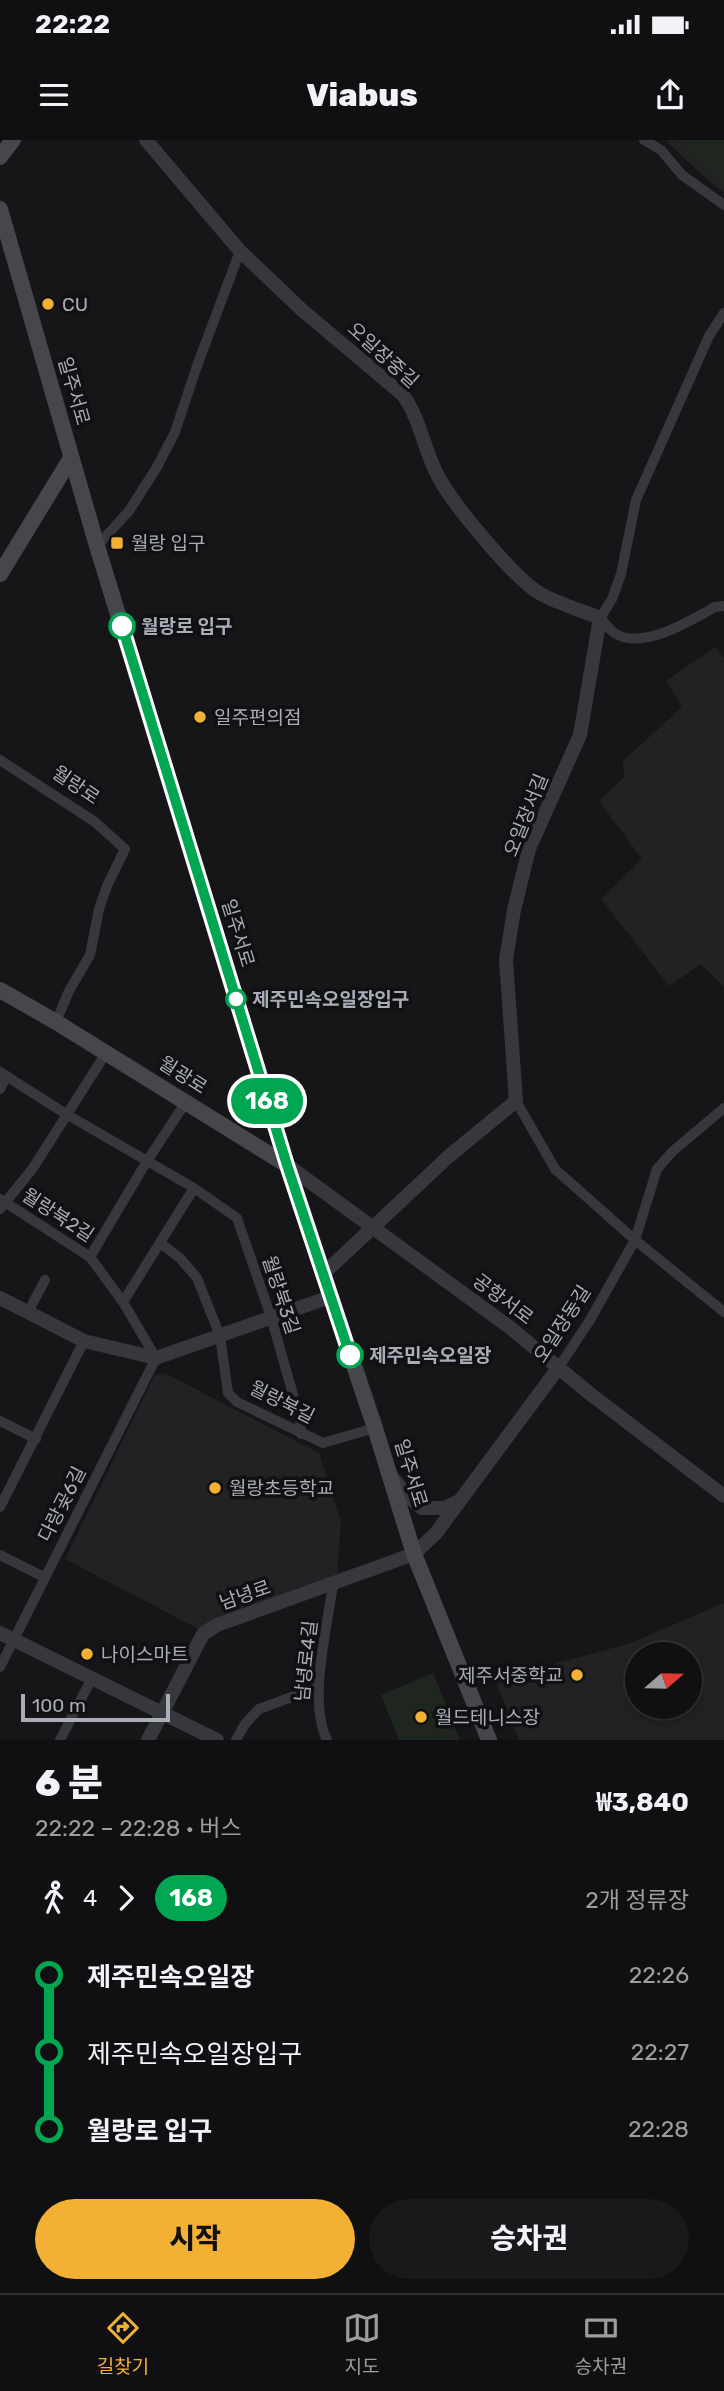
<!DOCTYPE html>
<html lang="ko">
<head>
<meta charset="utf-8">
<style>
  body { margin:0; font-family:Rubik,"Noto Sans KR",sans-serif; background:#19191b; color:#f1f3f6; height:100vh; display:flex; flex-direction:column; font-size:26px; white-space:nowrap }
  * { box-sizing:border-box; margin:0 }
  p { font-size:23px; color:#9c9d9f }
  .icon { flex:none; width:38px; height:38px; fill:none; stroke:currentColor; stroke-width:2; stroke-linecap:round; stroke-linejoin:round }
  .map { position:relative; height:1600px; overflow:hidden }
  .details { display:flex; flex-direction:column; background:#101012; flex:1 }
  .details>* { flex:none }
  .badge { padding:0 14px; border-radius:23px; font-size:24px; line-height:46px }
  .needle { width:46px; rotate:70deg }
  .buttons { position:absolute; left:625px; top:1502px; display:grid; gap:14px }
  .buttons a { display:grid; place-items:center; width:77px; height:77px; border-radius:50%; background:#101012; box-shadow:0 4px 10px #0003,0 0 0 2px #303032; font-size:35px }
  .scale { position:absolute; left:21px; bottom:18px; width:149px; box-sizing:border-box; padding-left:7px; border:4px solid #a8adb8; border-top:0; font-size:19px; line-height:24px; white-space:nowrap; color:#a8adb8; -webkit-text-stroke:5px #111113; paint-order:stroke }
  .map>.badge { position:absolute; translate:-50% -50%; box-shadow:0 0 0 4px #fff }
  .legs { display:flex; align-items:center; gap:10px; height:77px; padding:0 35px; font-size:23px }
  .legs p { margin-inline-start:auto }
  .headline { display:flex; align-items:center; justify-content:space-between; height:119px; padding:0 35px }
  h1 { font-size:38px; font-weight:800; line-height:52px }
  .cta { display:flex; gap:14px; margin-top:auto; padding:14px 35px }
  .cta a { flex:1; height:80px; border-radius:42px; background:#f2b134; color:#111; font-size:28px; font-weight:800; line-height:80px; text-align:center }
  .cta a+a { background:#19191b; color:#f1f3f6 }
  ul { padding:0 35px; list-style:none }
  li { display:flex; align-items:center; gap:24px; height:77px; font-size:26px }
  li i { display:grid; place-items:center; width:10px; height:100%; margin:0 9px; background:currentColor }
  li i::after { content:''; width:18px; height:18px; margin:-9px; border:5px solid; border-radius:50%; background:#101012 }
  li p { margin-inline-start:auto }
  li:first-child i { background:linear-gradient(#0000 50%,currentColor 0) }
  li:last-child i { background:linear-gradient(currentColor 50%,#0000 0) }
  .status { display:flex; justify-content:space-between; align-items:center; height:49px; padding:0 35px; background:#101012; direction:ltr }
  .status svg { height:19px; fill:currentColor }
  header { display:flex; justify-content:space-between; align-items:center; height:91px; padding:0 35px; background:#101012; font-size:32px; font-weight:800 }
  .menu { display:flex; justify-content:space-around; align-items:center; height:98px; border-top:2px solid #303032; background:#101012; font-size:19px; color:#9c9d9f }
  .menu a { display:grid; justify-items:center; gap:4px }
  .menu .selected { color:#f2b134 }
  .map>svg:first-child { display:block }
  .built { fill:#222225; fill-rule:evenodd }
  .green { fill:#1e261f }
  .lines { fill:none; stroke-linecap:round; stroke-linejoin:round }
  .minor { stroke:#37383d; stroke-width:10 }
  .tertiary { stroke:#37383d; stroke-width:14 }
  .secondary { stroke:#45474d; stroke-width:16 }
  .line-1-casing { stroke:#fff; stroke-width:16 }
  .line-1 { stroke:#00a651; stroke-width:10 }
  .poi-dot { fill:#f2b134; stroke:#111113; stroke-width:2.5 }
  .stop-1-dot { fill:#fff; stroke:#00a651; stroke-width:3.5 }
  .labels { text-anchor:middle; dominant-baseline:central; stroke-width:7; stroke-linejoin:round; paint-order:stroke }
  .poi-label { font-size:19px; fill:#a8adb8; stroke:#111113; text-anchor:start }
  .street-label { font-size:19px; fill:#a8adb8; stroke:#111113 }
  .stop-label { font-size:19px; font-weight:bold; fill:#a8adb8; stroke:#111113; text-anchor:start }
</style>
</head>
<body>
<div class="status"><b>22:22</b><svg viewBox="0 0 49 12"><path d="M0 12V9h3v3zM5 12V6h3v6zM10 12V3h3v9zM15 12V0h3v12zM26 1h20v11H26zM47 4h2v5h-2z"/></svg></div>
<header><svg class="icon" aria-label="menu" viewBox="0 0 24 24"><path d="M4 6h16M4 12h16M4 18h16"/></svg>Viabus<svg class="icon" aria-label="share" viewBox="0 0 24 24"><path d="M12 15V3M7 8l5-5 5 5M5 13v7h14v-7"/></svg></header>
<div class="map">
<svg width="724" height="1600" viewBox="0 0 724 1600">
  <rect width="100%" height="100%" fill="#161618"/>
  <path class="built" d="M665 0H724V53L700 33Z
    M715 507 724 518V847L701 824 669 846 601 759 642 719 599 661 624 637 623 621 682 567 666 541Z
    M165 1233 319 1313 341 1382 336 1448 206 1493 65 1419 154 1236Z
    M724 1463V1600H519L495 1540 631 1503ZM637 1514H690V1566H637Z"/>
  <path class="green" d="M674 0H724V47Z
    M433 1533 460 1600H399L381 1555Z"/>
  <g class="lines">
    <path class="minor" d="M644 0 661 10 682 35 724 65
      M724 173 709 196 636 360 621 434 612 459 600 478C605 483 610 491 616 494 644 510 691 480 715 467L724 466
      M97 406 129 371 157 327 175 292 197 226 240 111
      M0 620 95 682 125 709 107 746 99 769 90 815 69 851 56 882
      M0 932 66 974 194 1048 237 1078 271 1177 300 1279 301 1294
      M0 949 7 936
      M516 961 555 1029 635 1100 724 1172
      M0 1059 90 1117 123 1162 156 1218 0 1527
      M0 1069 33 1028 106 913
      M160 1103 180 1118 197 1138 220 1196 228 1253 237 1262 323 1303 375 1288
      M90 1117 147 1021 186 962
      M123 1162 194 1048
      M28 1172 45 1140
      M559 1227 590 1180 635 1100 657 1029 673 1011 724 968
      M0 1281 36 1299
      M0 1367 84 1201
      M0 1415 44 1437
      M60 1600 92 1538
      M236 1600 245 1584 259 1569 319 1547
      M327 1600C308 1563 327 1487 333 1445"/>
    <path class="tertiary" d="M146 0 240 111 302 170 403 255C421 280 424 311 439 338 453 364 516 441 541 454 559 464 581 470 600 478L580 595 529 709 514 770 506 820 516 961 448 1017 323 1134
      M287 1025 508 1186 589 1253 724 1356
      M0 1158 84 1201 156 1218 330 1157
      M391 1336 408 1357 422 1368H444L459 1361
      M0 1493 217 1600
      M148 1600 203 1494 217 1485 414 1414 436 1393 559 1227"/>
    <path class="secondary" d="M0 17 13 0
      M0 69 97 406 287 1025 375 1288 414 1414 489 1600
      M0 434 71 318
      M0 850 56 882 287 1025"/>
  </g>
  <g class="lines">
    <g class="line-1-casing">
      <path id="line-1" d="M122 486 287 1025 350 1215"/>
    </g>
    <use href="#line-1" class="line-1"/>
  </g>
  <g class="poi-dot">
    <circle cx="48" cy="164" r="7"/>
    <rect x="110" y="396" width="14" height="14" rx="3.5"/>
    <circle cx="200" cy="577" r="7"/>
    <circle cx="215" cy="1348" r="7"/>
    <circle cx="87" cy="1514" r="7"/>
    <circle cx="577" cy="1535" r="7"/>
    <circle cx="421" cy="1577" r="7"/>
  </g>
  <g class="stop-1-dot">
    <circle cx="122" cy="486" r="12"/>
    <circle cx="236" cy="859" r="9"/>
    <circle cx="350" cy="1215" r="12"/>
  </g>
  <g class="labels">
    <g class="poi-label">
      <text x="62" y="164">CU</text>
      <text x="131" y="403">월랑 입구</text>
      <text x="214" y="577">일주편의점</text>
      <text x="229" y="1348">월랑초등학교</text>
      <text x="101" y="1514">나이스마트</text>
      <text x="563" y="1535" text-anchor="end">제주서중학교</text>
      <text x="435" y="1577">월드테니스장</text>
    </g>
    <g class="street-label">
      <text transform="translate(383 215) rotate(42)">오일장중길</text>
      <text transform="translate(74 251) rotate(74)">일주서로</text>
      <text transform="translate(76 645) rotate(34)">월랑로</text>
      <text transform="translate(526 675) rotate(-68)">오일장서길</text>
      <text transform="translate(238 793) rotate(73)">일주서로</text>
      <text transform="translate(183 935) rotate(32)">월광로</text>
      <text transform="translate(58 1075) rotate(33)">월랑북2길</text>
      <text transform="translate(281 1155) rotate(72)">월랑북3길</text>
      <text transform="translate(503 1159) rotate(37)">공항서로</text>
      <text transform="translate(562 1184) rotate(-57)">오일장동길</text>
      <text transform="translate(282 1262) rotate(27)">월랑북길</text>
      <text transform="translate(411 1333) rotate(73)">일주서로</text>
      <text transform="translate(62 1364) rotate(-63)">다랑곶6길</text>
      <text transform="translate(245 1455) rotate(-19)">남녕로</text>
      <text transform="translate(306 1521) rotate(-84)">남녕로4길</text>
    </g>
    <g class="stop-label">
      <text x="141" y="486">월랑로 입구</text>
      <text x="252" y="859">제주민속오일장입구</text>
      <text x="369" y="1215">제주민속오일장</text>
    </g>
  </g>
</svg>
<div class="buttons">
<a><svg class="needle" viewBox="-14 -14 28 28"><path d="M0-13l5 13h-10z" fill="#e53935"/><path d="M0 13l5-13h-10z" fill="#9c9d9f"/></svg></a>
</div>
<div class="scale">100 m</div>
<b class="badge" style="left:267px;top:961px;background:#00a651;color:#fff">168</b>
</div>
<section class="details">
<div class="headline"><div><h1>6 분</h1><p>22:22 – 22:28 · 버스</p></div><b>₩3,840</b></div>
<div class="legs"><svg class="icon" aria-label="walk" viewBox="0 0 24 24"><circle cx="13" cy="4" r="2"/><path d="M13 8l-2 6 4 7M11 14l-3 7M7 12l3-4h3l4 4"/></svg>4<svg class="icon" aria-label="forward" viewBox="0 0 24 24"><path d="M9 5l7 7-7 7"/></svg><b class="badge" style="background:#00a651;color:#fff">168</b><p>2개 정류장</p></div>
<ul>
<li><i style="color:#00a651"></i><b>제주민속오일장</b><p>22:26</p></li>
<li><i style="color:#00a651"></i><span>제주민속오일장입구</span><p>22:27</p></li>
<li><i style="color:#00a651"></i><b>월랑로 입구</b><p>22:28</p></li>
</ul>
<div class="cta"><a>시작</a><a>승차권</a></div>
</section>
<nav class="menu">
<a class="selected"><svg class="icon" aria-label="directions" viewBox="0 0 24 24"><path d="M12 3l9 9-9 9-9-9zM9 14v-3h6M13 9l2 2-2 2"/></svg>길찾기</a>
<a><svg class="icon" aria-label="map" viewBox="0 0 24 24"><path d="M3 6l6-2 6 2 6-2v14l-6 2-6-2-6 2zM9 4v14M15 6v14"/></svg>지도</a>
<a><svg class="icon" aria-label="tickets" viewBox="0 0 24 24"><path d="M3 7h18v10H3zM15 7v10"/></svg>승차권</a>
</nav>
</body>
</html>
